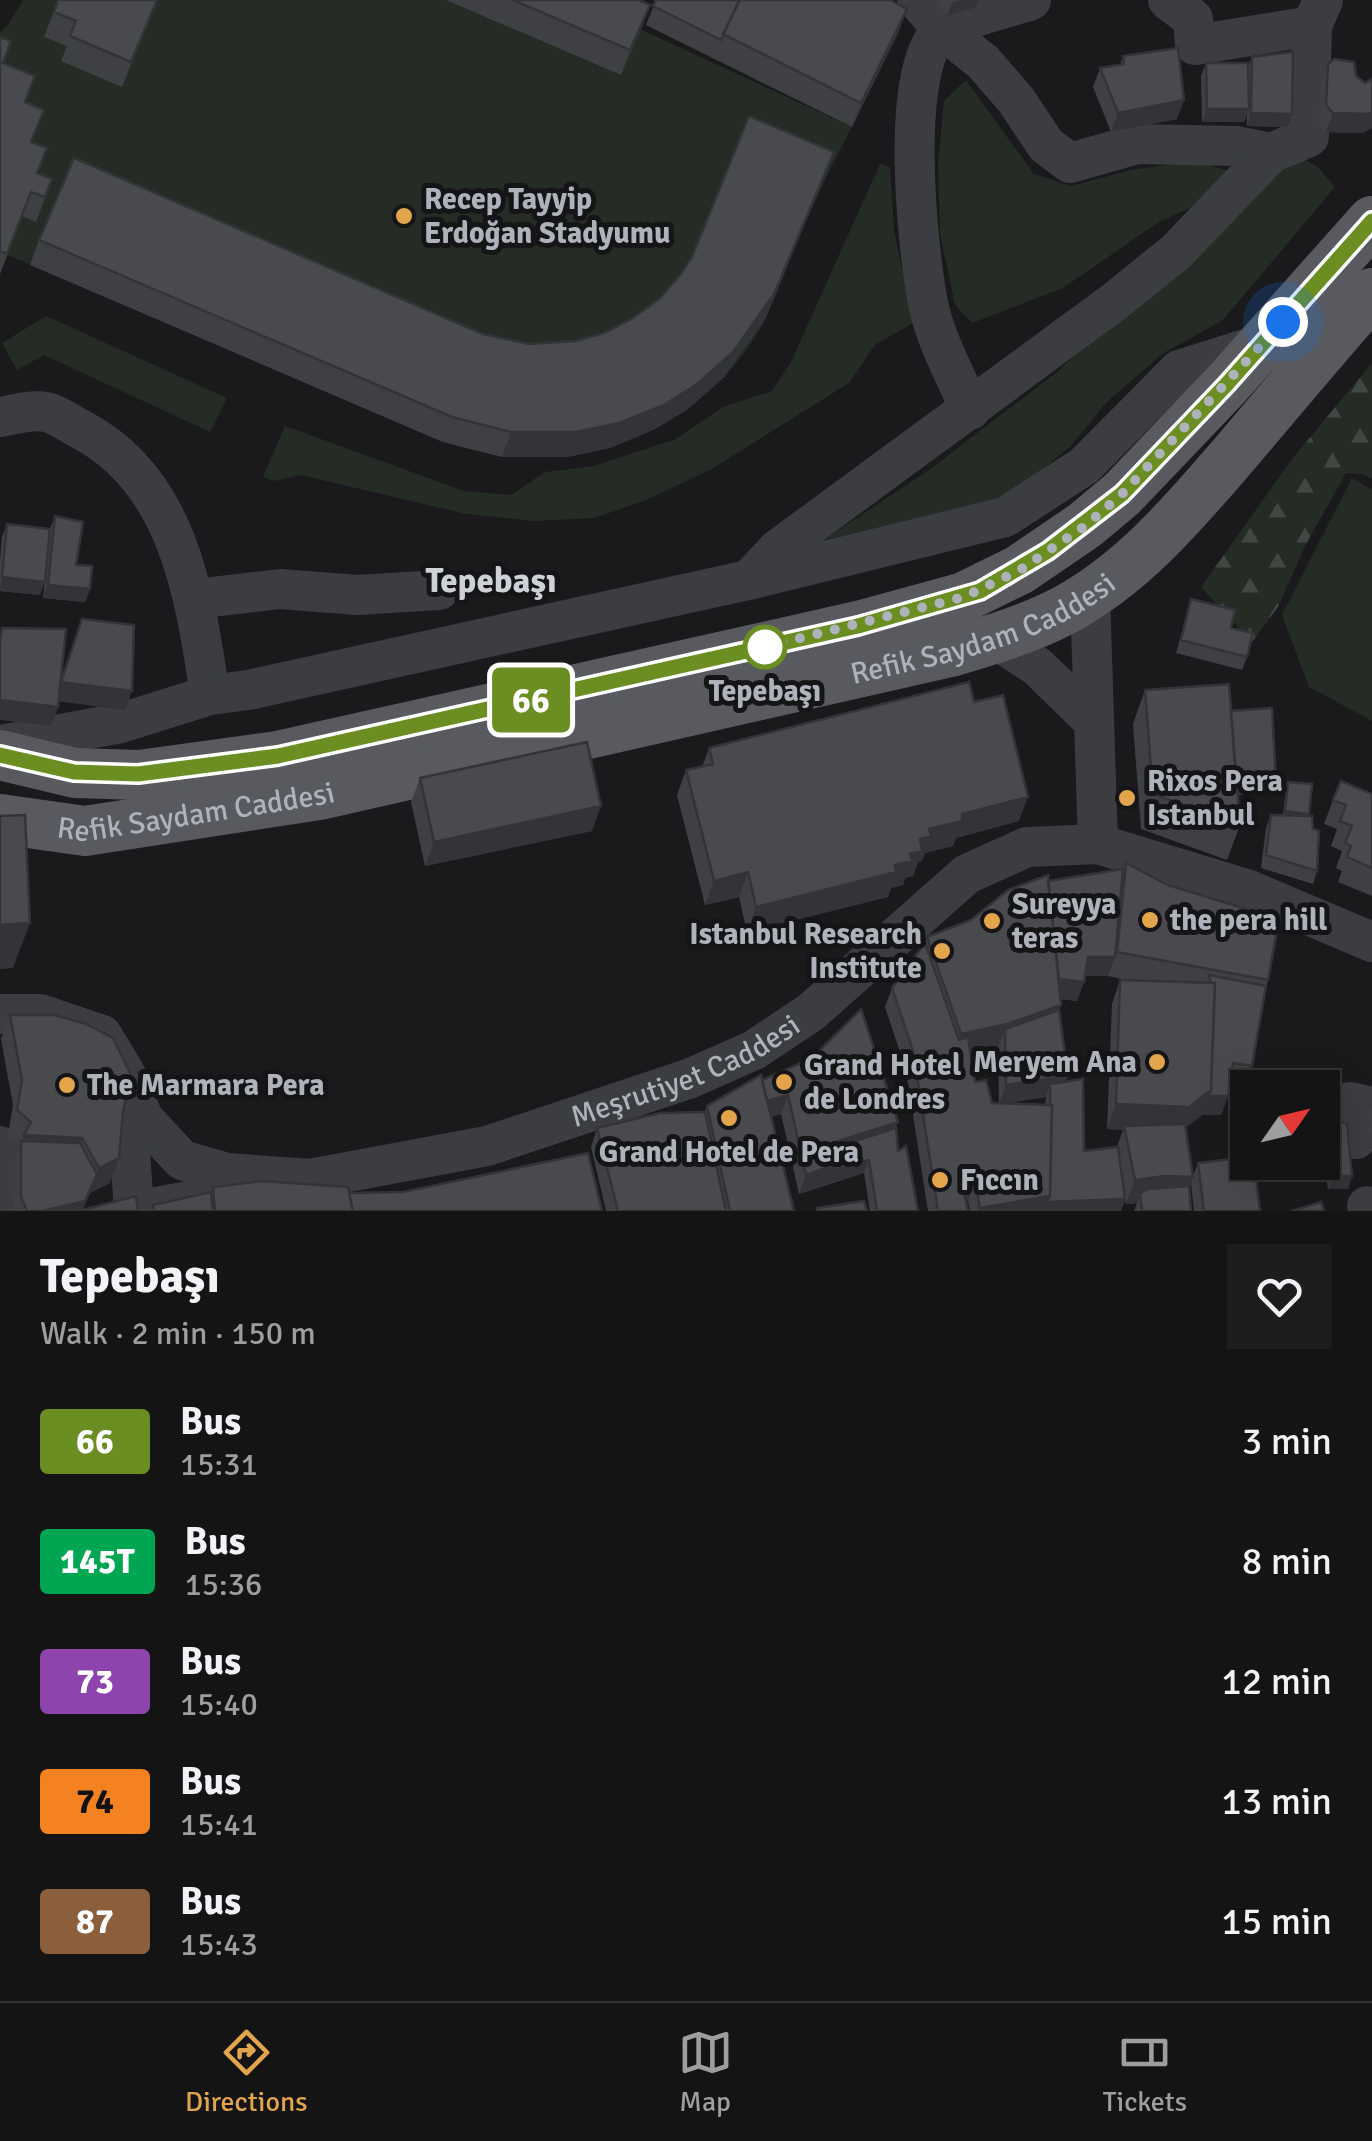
<!DOCTYPE html>
<html lang="en">
<head>
<meta charset="utf-8">
<style>
  body { margin:0; font-family:Signika,sans-serif; background:#1d1d1e; color:#f1f3f6; height:100vh; display:flex; flex-direction:column; font-size:38px; white-space:nowrap }
  * { box-sizing:border-box; margin:0 }
  p { font-size:32px; color:#9d9ea0 }
  .icon { flex:none; width:55px; height:55px; fill:none; stroke:currentColor; stroke-width:2; stroke-linecap:round; stroke-linejoin:round }
  .map { position:relative; height:1211px; overflow:hidden }
  .sheet { display:flex; flex-direction:column; background:#141415; flex:1 }
  .sheet>* { flex:none }
  .badge { padding:0 20px; border-radius:8px; font-size:35px; line-height:65px }
  .needle { width:65px; rotate:56deg }
  .controls { position:absolute; left:1230px; top:1070px; display:grid; gap:20px }
  .controls a { display:grid; place-items:center; width:110px; height:110px; border-radius:0px; background:#141415; box-shadow:0 10px 40px #0002,0 0 0 2px #333334; font-size:50px }
  .you { position:absolute; width:50px; height:50px; margin:-25px; border:8px solid #fff; border-radius:50%; background:#1a73e8; box-shadow:0 0 0 15px #1a73e833 }
  .map>.badge { position:absolute; translate:-50% -50%; box-shadow:0 0 0 5px #fff }
  .round { display:grid; place-items:center; flex:none; width:105px; height:105px; border-radius:0px; background:#1d1d1e }
  .head { display:flex; align-items:center; justify-content:space-between; height:170px; padding:0 40px }
  h1 { font-size:48px; font-weight:700; line-height:75px }
  ul { padding:0; list-style:none }
  li { display:flex; align-items:center; gap:30px; height:120px; padding:0 40px }
  li div { flex:1 }
  li b { display:block; font-size:38px }
  li em { font-style:normal }
  li .badge { min-width:110px; font-weight:700; text-align:center }
  .menu { display:flex; justify-content:space-around; align-items:center; height:140px; border-top:2px solid #333334; background:#141415; font-size:28px; color:#9d9ea0 }
  .menu a { display:grid; justify-items:center; gap:5px }
  .menu .active { color:#e3a54b }
  .map>svg:first-child { display:block }
  .green { fill:#242c25 }
  .forest { fill:url(#forest-firs) }
  .lines { fill:none; stroke-linecap:round; stroke-linejoin:round }
  .minor { stroke:#3b3d41; stroke-width:40 }
  .major { stroke:#585a5f; stroke-width:50 }
  .wall { fill:#3f4043; fill-rule:evenodd }
  .shaded-wall { fill:#333437 }
  .building { fill:#494a4e; stroke:#333437; stroke-width:2.5 }
  .line-casing { stroke:#fff; stroke-width:22 }
  .line { stroke:#6b8e23; stroke-width:15 }
  .walk { stroke:#aeb2ba; stroke-width:10; stroke-dasharray:0 18 }
  .poi-dot { fill:#e3a54b; stroke:#151517; stroke-width:4 }
  .stop-dot { fill:#fff; stroke:#6b8e23; stroke-width:5 }
  .labels { text-anchor:middle; dominant-baseline:central; stroke-width:10; stroke-linejoin:round; paint-order:stroke }
  .poi-label { font-size:30px; font-weight:bold; fill:#aeb2ba; stroke:#151517; text-anchor:start }
  .street-label { font-size:30px; fill:#aeb2ba; stroke:#151517 }
  .stop-label { font-size:30px; font-weight:bold; fill:#aeb2ba; stroke:#151517 }
  .quarter-label { font-size:35px; font-weight:bold; fill:#ced1d7; stroke:#151517 }
</style>
</head>
<body>
<div class="map">
<svg width="1372" height="1211" viewBox="0 0 1372 1211">
  <defs>
    <pattern id="forest-firs" width="22" height="20" patternUnits="userSpaceOnUse" patternTransform="scale(2.5)"><rect width="22" height="20" fill="#242c25"/><path d="M5 1l3.5 6h-7zM16 11l3.5 6h-7z" fill="#414843"/></pattern>
  </defs>
  <rect width="100%" height="100%" fill="#1a1a1c"/>
  <path class="green" d="M23 0H616L614 17 852 127C830 168 811 208 794 251 782 279 772 309 757 334 689 444 557 482 438 440L8 255 0 274V32L8 25Z
    M966 80 1034 174 1071 186 1131 170 1195 161 1233 172 1206 201 1159 222 1063 288 972 323 955 305 940 233 938 163 944 101Z
    M1301 157 1319 168 1335 187 1223 320 1162 354 1106 403 1070 447 1023 485 986 508 822 541 929 470 1057 372 1279 169Z
    M880 164 890 167 894 230 913 323 875 345 849 383 712 469 644 501 594 518 535 521 466 514 301 475 274 481 263 477 285 426 464 491 511 495 545 472 594 466 676 439 723 407 772 391 791 362Z
    M46 316 227 398 210 432 44 355 17 370 2 343Z
    M1352 478 1372 490V721L1309 687 1282 615Z"/>
  <path class="forest" d="M1372 363V479L1362 474 1346 473 1305 546 1278 607 1252 642 1201 587 1292 459Z"/>
  <g class="lines">
    <g class="minor">
      <path d="M917 0 943 30 983 62 1016 100 1046 145 1070 163 1137 144 1237 146 1271 153 1309 137 1312 26 1323 0"/>
      <path d="M1168 0 1193 19 1195 45 1312 26"/>
      <path d="M970 410C956 376 935 339 928 303 918 252 897 61 944 29 959 20 1011 7 1031 0"/>
      <path d="M0 417C13 415 33 409 46 412 57 414 70 424 80 429 179 480 195 596 210 695"/>
      <path d="M749 580 778 549 1114 302 1176 252 1271 153"/>
      <path d="M1090 594 1098 844"/>
      <path d="M194 599 280 589 358 595 439 590"/>
      <path d="M995 639 1038 667 1092 720"/>
      <path d="M0 745 121 723 210 695 248 690 748 580 1005 517 1084 466 1179 370 1264 343"/>
      <path id="s1" d="M0 1014H40L102 1035 125 1073 143 1118 182 1160 227 1173 310 1179 487 1146 691 1078 754 1050 811 1012 967 874 1027 847 1098 844 1249 890 1372 942"/>
      <path d="M126 1090 134 1211"/>
      <path d="M1356 1139 1350 1102 1372 1107"/>
      <path d="M0 1146 8 1211"/>
      <path d="M1367 1206 1368 1211"/>
      <path d="M135 1211 205 1198"/>
    </g>
    <g class="major">
      <path d="M0 755 75 773 139 775 278 756 858 626 964 597 1019 570 1085 525 1122 494 1226 385 1372 221"/>
      <path id="s2" d="M0 819 85 831 319 795 954 651C991 640 1028 629 1063 611 1134 573 1185 511 1237 451 1282 398 1326 345 1372 293"/>
    </g>
  </g>
  <path class="wall" d="M58 0H158L122 87 61 61 67 46 44 37Z
    M446 0H639L650 5 621 75Z
    M656 0 907 9 898 33 852 127 646 25Z
    M935 0H979L976 7 947 16Z
    M0 37 3 63 25 103 37 173 52 179 36 222 22 216 0 274Z
    M1123 56 1177 119 1111 132 1093 87 1100 68 1120 65Z
    M1252 57 1292 114 1287 127 1247 126V114L1244 122H1202L1201 76 1206 63 1248 67Z
    M1328 64 1356 76 1365 83 1372 79V128L1362 133 1326 132 1319 124 1321 83Z
    M834 152 765 319 724 377 688 409 655 429 610 448 567 457H502L443 442 30 265 39 240 529 344 576 341 604 333 633 318 659 299Z
    M55 516 76 565 90 589 85 602 43 598 48 553 40 595 0 591V561L2 537 7 524 50 529Z
    M1191 599 1231 628 1247 657 1242 670 1176 653Z
    M1145 690 1231 711 1276 781 1271 793 1237 795 1240 825 1227 860 1141 829 1133 724Z
    M974 702 1019 821 956 838 953 846 925 853 922 861 918 862 913 876 905 878 903 885 891 888 888 897 747 932 739 897 705 905 677 795 686 770 702 767 709 748Z
    M420 778 592 831 425 866 411 802Z
    M1288 782 1308 816 1317 871 1313 884 1261 868 1266 828 1271 815H1283L1286 788Z
    M1372 794V896L1338 882 1342 871 1336 868 1342 851 1331 846 1337 829 1324 824 1333 800Z
    M1126 863 1268 980 1252 1066 1245 1085 1230 1083 1228 1096 1221 1115H1202L1185 1128 1193 1176 1198 1163 1245 1158 1231 1157 1245 1105 1260 1211H1194L1191 1183 1189 1187 1191 1211H1134L1137 1203 1126 1204 1125 1200 1121 1211H970L968 1201 966 1202 968 1211H928L906 1070 885 1007 892 988 925 943 927 937 971 920 1048 881 1123 869ZM1085 976H1108L1126 980H1120L1112 1004 1107 1129 1123 1130 1117 1147 1084 1151 1065 1082 1059 1010 1061 1005V999L1077 1001ZM998 1048 999 1103H992L975 1082 971 1054ZM1046 1097 1045 1105 1006 1103Z
    M10 1015 123 1112 110 1183 90 1193 82 1210 138 1211H14L15 1160 20 1145 8 1135 13 1105 1 1039Z
    M762 1080 896 1128 898 1151 918 1211H870L864 1173 799 1194 781 1114 771 1117 794 1211H606L591 1147 597 1128 705 1112 707 1106Z
    M1372 1106V1136L1368 1117Z
    M1334 1120 1352 1176 1348 1189H1328L1323 1153Z"/>
  <path class="shaded-wall" d="M157 0H158L122 87 131 62Z
    M962 0H979L976 7 947 16 952 3Z
    M650 5 641 30 621 75 630 50Z
    M907 9 898 33 852 127 861 103Z
    M1184 100 1177 119 1111 132 1118 113Z
    M1207 109H1249L1244 122H1202Z
    M1372 112V128L1362 133 1326 132 1333 113Z
    M1251 113 1292 114 1287 127 1247 126Z
    M834 152 765 319 724 377 688 409 655 429 610 448 567 457H502L511 432Z
    M2 577 45 582 40 595 0 591Z
    M48 585 90 589 85 602 43 598Z
    M61 682 132 691 125 710 55 701Z
    M0 700 58 707 51 726 0 720Z
    M1276 781 1271 793 1230 795 1235 782Z
    M1028 797 1019 821 956 838 953 846 925 853 922 861 918 862 913 876 905 878 903 885 891 888 888 897 747 932 756 907 895 865 929 829 962 814Z
    M601 806 592 831 425 866 434 842Z
    M1285 811 1309 814 1307 820 1283 818Z
    M748 872 739 897 705 905 714 881Z
    M30 923 13 968 0 969V925Z
    M1088 957H1115L1108 976H1081Z
    M1058 979 1084 982 1077 1001 1051 998Z
    M1061 1005 1052 1030 1005 1029 998 1048 952 1059 961 1034Z
    M1068 1076 1061 1095 1050 1084 1046 1097 999 1104 1006 1085Z
    M1211 1090 1228 1096 1221 1115H1202L1180 1132 1124 1126 1123 1130 1107 1129 1116 1104Z
    M788 1095 781 1114 756 1121 763 1102Z
    M898 1122 891 1141 835 1159V1142Z
    M24 1135 82 1138 73 1162 21 1141 15 1160Z
    M1322 1140H1328L1323 1153H1322Z
    M1235 1144 1248 1145V1158L1231 1157Z
    M119 1158 110 1183 90 1193 82 1211H42L85 1201 99 1168Z
    M869 1160 864 1173 833 1182 838 1169Z
    M840 1163 833 1182 799 1194 806 1175Z
    M1165 1176 1193 1177 1184 1201 1140 1194 1137 1203 1126 1204 1135 1180Z
    M1332 1176H1352L1348 1189H1328Z
    M975 1182 968 1201 955 1203 962 1184Z
    M1050 1196 1125 1199 1121 1211H979L980 1208Z"/>
  <path class="building" d="M58 0H157L131 62 70 36 76 21 54 12Z
    M513 0H639L650 5 630 50Z
    M656 0H739L721 40 653 6Z
    M740 0H890L907 9 861 103 723 34Z
    M0 37 11 41 3 63 35 76 25 102 44 110 31 142 47 148 37 173 52 179 45 197 31 192 7 254 0 251Z
    M1178 48 1184 100 1118 113 1100 68 1124 64 1123 56Z
    M1293 52 1292 114 1251 113 1252 57Z
    M1334 59 1354 62 1356 76 1365 83 1372 79V112L1369 114 1333 113 1326 105 1328 64Z
    M1206 63H1248L1249 109H1207Z
    M749 116 834 152 774 294 733 352 697 384 664 405 619 423 576 432H511L452 417 39 240 74 158 483 334 529 344 576 341 604 333 633 318 659 299 681 274 692 257Z
    M55 516 83 522 76 565 92 566 90 589 48 585Z
    M7 524 50 529 45 582 2 577Z
    M1191 599 1235 610 1231 628 1253 633 1247 657 1181 640Z
    M82 619 134 625 132 691 61 682Z
    M2 628 66 629 58 707 0 700V642Z
    M969 682 974 702 1003 695 1028 797 962 814V821L929 829 931 836 920 839 922 851 910 854 912 861 895 865 896 872 756 907 748 872 714 881 686 770 713 764 709 748Z
    M1229 684 1240 825 1153 794 1145 690Z
    M1272 708 1276 781 1236 782 1231 711Z
    M587 742 601 806 434 842 420 778Z
    M1341 781 1372 794V868L1347 857 1351 846 1345 843 1352 826 1340 821 1346 805 1333 800Z
    M1288 782 1312 784 1309 814 1285 811Z
    M25 815 30 923 0 925V816Z
    M1271 815 1312 816 1313 829 1319 831 1317 871 1266 855Z
    M1126 863 1168 885 1279 919 1268 980 1117 952Z
    M1123 869 1115 957H1088L1084 982 1059 979 1048 881Z
    M1048 875 1061 1005 1007 1024 961 1034 927 937 971 920 1008 890Z
    M925 943 959 1040 968 1037 975 1082 986 1080 992 1103 1052 1105 1050 1196 980 1208 975 1182 962 1184 968 1211H938L913 1051 892 988Z
    M1209 975 1266 986 1252 1066 1233 1063 1228 1096H1209L1211 1090 1215 983H1211Z
    M1120 980 1215 983 1211 1090 1189 1107 1116 1104Z
    M861 1009 898 1122 835 1142 840 1163 806 1175 788 1095 767 1101 762 1080 812 1058Z
    M1059 1010 1068 1076 1006 1085 1005 1029Z
    M10 1015H55L86 1024 113 1038 131 1075 123 1112 119 1158 99 1168 82 1138 24 1135 31 1122 17 1110 22 1080Z
    M761 1075 794 1211H730L707 1106Z
    M1083 1079 1084 1151 1118 1147 1125 1199 1047 1202 1050 1196 1052 1105H1050V1084Z
    M1322 1103H1335L1334 1120 1347 1124 1352 1176H1332L1328 1140H1322Z
    M1245 1105H1248V1145L1235 1144Z
    M705 1112 726 1211H618L597 1128 660 1113Z
    M1185 1124 1193 1177 1165 1176 1135 1180 1124 1126Z
    M896 1128 898 1151 906 1146 918 1211H877L869 1160 838 1169 840 1163 836 1147Z
    M21 1141 80 1143 97 1174 85 1201 42 1211H27L21 1197Z
    M588 1153 602 1211H353L349 1193 403 1192Z
    M1248 1157V1162H1254L1260 1211H1204L1198 1163Z
    M262 1181 348 1187 353 1211H215L213 1187Z
    M1189 1186 1191 1211H1142L1140 1194 1148 1189Z
    M211 1192 213 1211H154L153 1205Z
    M136 1196 138 1211H79Z
    M864 1201 867 1211H817V1208Z
    M1321 1202 1324 1211H1292Z"/>
  <g class="lines">
    <g class="line-casing">
      <path id="line" d="M0 755 74 772 138 774 278 756 858 626 980 591 1048 551 1122 494 1226 385 1372 221"/>
    </g>
    <use href="#line" class="line"/>
    <path class="walk" d="M765 647 964 597 1020 570 1085 526 1122 494 1283 322"/>
  </g>
  <g class="poi-dot">
    <circle cx="404" cy="216" r="10"/>
    <circle cx="1127" cy="798" r="10"/>
    <circle cx="1150" cy="920" r="10"/>
    <circle cx="992" cy="921" r="10"/>
    <circle cx="942" cy="951" r="10"/>
    <circle cx="1157" cy="1062" r="10"/>
    <circle cx="784" cy="1082" r="10"/>
    <circle cx="67" cy="1085" r="10"/>
    <circle cx="729" cy="1118" r="10"/>
    <circle cx="940" cy="1180" r="10"/>
  </g>
  <circle class="stop-dot" cx="765" cy="647" r="20"/>
  <g class="labels">
    <g class="poi-label">
      <text x="424" y="199">Recep Tayyip<tspan x="424" dy="34">Erdoğan Stadyumu</tspan></text>
      <text x="1147" y="781">Rixos Pera<tspan x="1147" dy="34">Istanbul</tspan></text>
      <text x="1012" y="904">Sureyya<tspan x="1012" dy="34">teras</tspan></text>
      <text x="1170" y="920">the pera hill</text>
      <text x="922" y="934" text-anchor="end">Istanbul Research<tspan x="922" dy="34">Institute</tspan></text>
      <text x="1137" y="1062" text-anchor="end">Meryem Ana</text>
      <text x="804" y="1065">Grand Hotel<tspan x="804" dy="34">de Londres</tspan></text>
      <text x="87" y="1085">The Marmara Pera</text>
      <text x="729" y="1152" text-anchor="middle">Grand Hotel de Pera</text>
      <text x="960" y="1180">Fıccın</text>
    </g>
    <g class="street-label">
      <text stroke="none"><textPath href="#s2" startOffset="1008">Refik Saydam Caddesi</textPath></text>
      <text stroke="none"><textPath href="#s2" startOffset="198">Refik Saydam Caddesi</textPath></text>
      <text stroke="none"><textPath href="#s1" startOffset="778">Meşrutiyet Caddesi</textPath></text>
    </g>
    <g class="stop-label">
      <text x="765" y="691">Tepebaşı</text>
    </g>
    <g class="quarter-label">
      <text x="491" y="580">Tepebaşı</text>
    </g>
  </g>
</svg>
<div class="controls">
<a><svg class="needle" viewBox="-14 -14 28 28"><path d="M0-13l5 13h-10z" fill="#e53935"/><path d="M0 13l5-13h-10z" fill="#9d9ea0"/></svg></a>
</div>
<div class="you" style="left:1283px;top:322px"></div>
<b class="badge" style="left:531px;top:700px;background:#6b8e23;color:#fff">66</b>
</div>
<section class="sheet">
<div class="head"><div><h1>Tepebaşı</h1><p>Walk · 2 min · 150 m</p></div><a class="round"><svg class="icon" aria-label="heart" viewBox="0 0 24 24"><path d="M12 20l-8-8c-3-5 5-10 8-4 3-6 11-1 8 4z"/></svg></a></div>
<ul>
<li><span class="badge" style="background:#6b8e23;color:#fff">66</span><div><b>Bus</b><p>15:31</p></div><em>3 min</em></li>
<li><span class="badge" style="background:#00a651;color:#fff">145T</span><div><b>Bus</b><p>15:36</p></div><em>8 min</em></li>
<li><span class="badge" style="background:#8e44ad;color:#fff">73</span><div><b>Bus</b><p>15:40</p></div><em>12 min</em></li>
<li><span class="badge" style="background:#f58220;color:#111">74</span><div><b>Bus</b><p>15:41</p></div><em>13 min</em></li>
<li><span class="badge" style="background:#8b5e3c;color:#fff">87</span><div><b>Bus</b><p>15:43</p></div><em>15 min</em></li>
</ul>
</section>
<nav class="menu">
<a class="active"><svg class="icon" aria-label="directions" viewBox="0 0 24 24"><path d="M12 3l9 9-9 9-9-9zM9 14v-3h6M13 9l2 2-2 2"/></svg>Directions</a>
<a><svg class="icon" aria-label="map" viewBox="0 0 24 24"><path d="M3 6l6-2 6 2 6-2v14l-6 2-6-2-6 2zM9 4v14M15 6v14"/></svg>Map</a>
<a><svg class="icon" aria-label="tickets" viewBox="0 0 24 24"><path d="M3 7h18v10H3zM15 7v10"/></svg>Tickets</a>
</nav>
</body>
</html>
